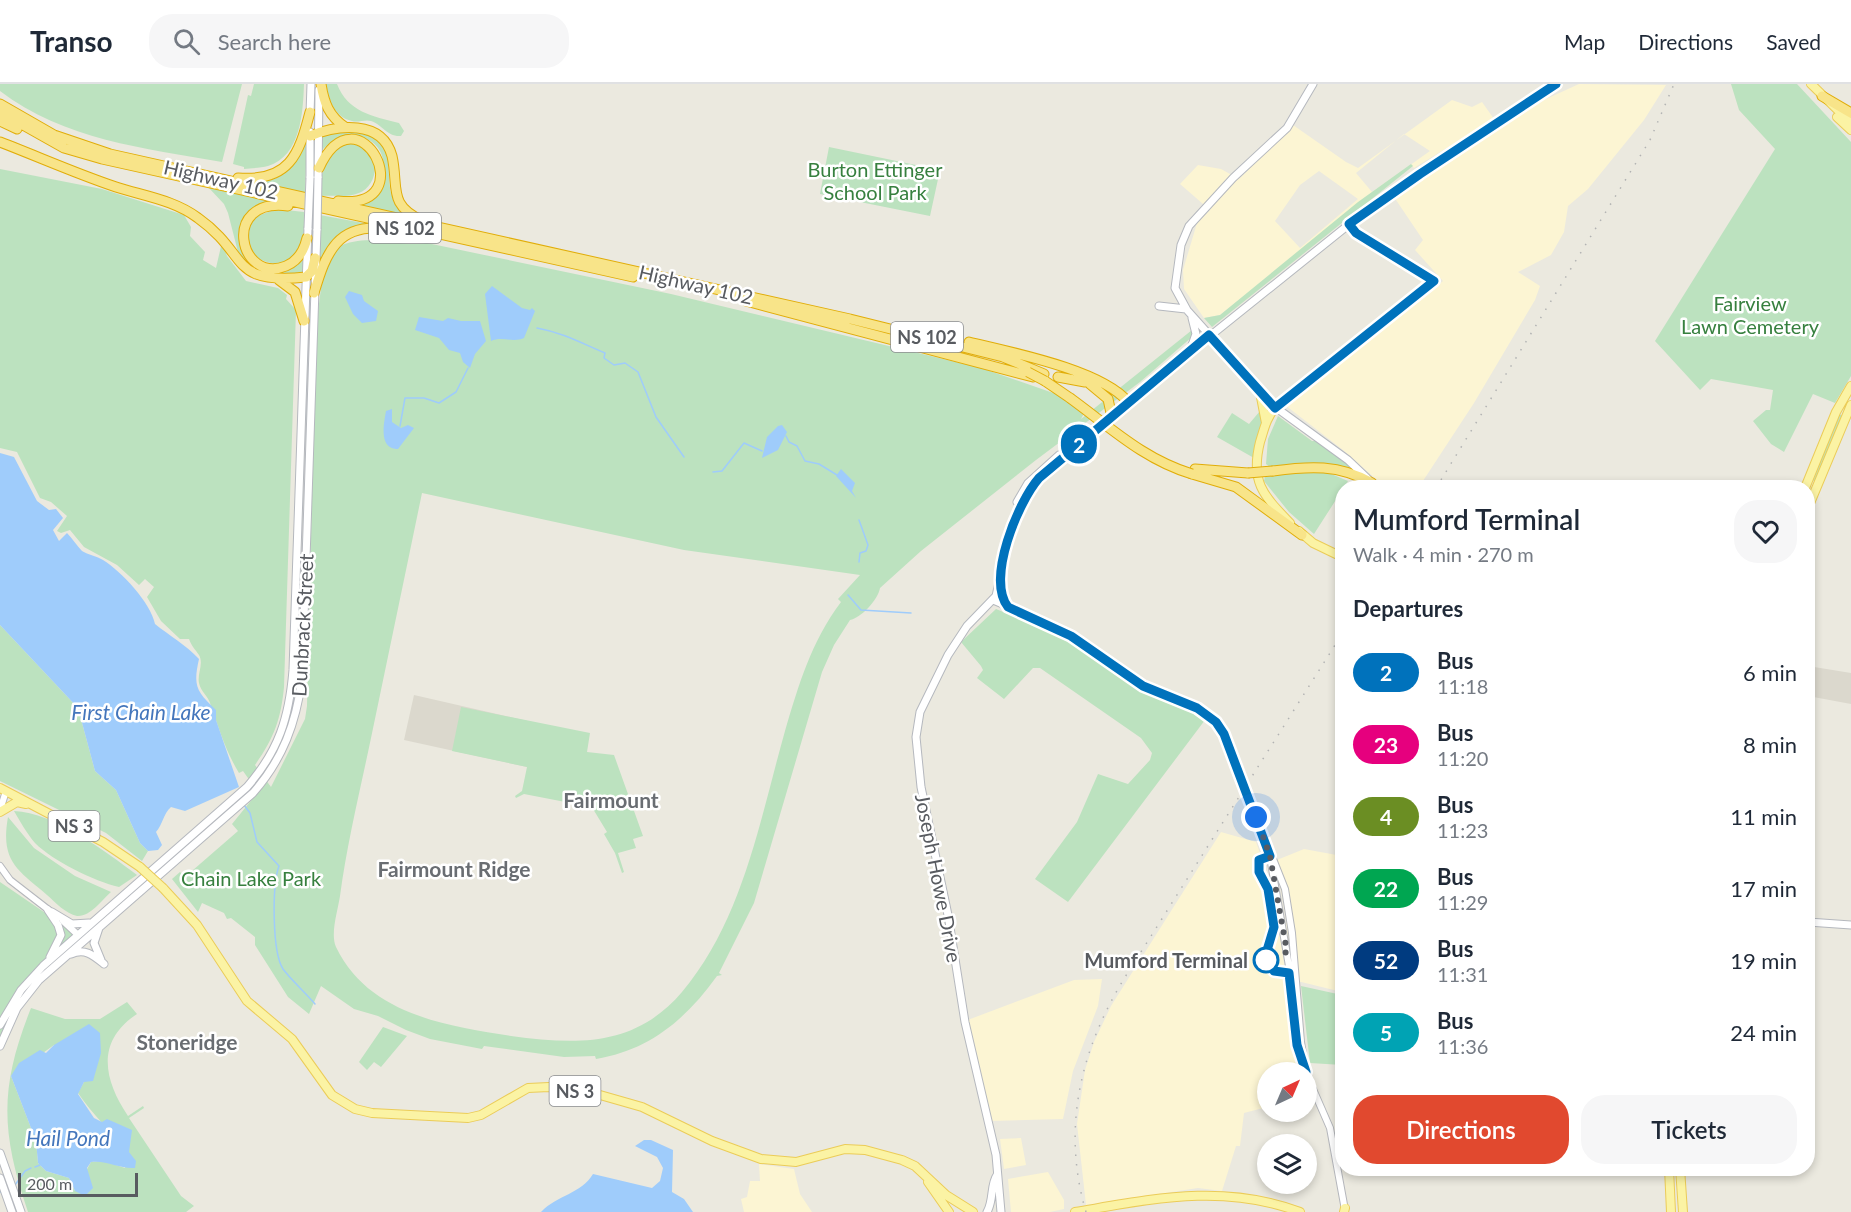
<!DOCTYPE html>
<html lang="en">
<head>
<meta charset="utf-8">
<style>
  body { margin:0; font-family:Lato,sans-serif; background:#f6f6f7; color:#1f2937; height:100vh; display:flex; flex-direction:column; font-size:22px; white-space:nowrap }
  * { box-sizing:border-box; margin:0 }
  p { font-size:20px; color:#747a83 }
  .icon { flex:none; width:33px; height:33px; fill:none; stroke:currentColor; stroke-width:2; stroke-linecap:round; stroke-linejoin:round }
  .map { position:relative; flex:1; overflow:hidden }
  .drawer { position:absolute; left:1335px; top:396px; width:480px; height:696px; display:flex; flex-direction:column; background:#fff; border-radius:24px; box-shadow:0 3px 9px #0003 }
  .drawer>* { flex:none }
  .badge { padding:0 12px; border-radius:20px; font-size:21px; line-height:39px }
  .needle { width:39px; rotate:44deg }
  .controls { position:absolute; left:1257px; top:978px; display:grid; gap:12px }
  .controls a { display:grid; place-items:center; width:60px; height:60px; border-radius:50%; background:#fff; box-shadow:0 3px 9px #0003; font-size:30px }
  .scale { position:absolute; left:18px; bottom:15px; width:120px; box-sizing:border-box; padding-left:6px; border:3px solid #585b60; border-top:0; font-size:16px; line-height:21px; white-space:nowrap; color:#585b60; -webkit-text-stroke:4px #fff; paint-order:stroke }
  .you { position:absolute; width:30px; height:30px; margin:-15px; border:4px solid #fff; border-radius:50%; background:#1a73e8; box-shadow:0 0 0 9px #1a73e833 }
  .map>.badge { position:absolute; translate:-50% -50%; box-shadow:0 0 0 3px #fff }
  h2 { padding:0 18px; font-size:22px; line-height:54px }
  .round { display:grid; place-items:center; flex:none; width:63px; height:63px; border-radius:24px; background:#f6f6f7 }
  .head { display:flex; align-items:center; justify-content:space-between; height:102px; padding:0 18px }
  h1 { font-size:28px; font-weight:600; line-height:45px }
  .button { display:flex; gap:12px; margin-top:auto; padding:12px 18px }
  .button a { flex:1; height:69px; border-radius:24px; background:#e1492f; color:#fff; font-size:24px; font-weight:600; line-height:69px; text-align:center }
  .button a+a { background:#f6f6f7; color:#1f2937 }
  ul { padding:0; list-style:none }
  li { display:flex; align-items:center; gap:18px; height:72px; padding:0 18px }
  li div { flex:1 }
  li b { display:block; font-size:22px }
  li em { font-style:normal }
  li .badge { min-width:66px; font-weight:700; text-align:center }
  header { display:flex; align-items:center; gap:36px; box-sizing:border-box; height:84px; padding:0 30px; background:#fff; border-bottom:2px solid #e0e1e3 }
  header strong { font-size:28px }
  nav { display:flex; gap:33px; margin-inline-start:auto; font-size:21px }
  .search { width:420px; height:54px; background:#f6f6f7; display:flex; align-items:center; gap:15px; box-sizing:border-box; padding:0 21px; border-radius:24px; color:#747a83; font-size:22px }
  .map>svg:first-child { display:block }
  .commercial { fill:#fcf5d3; fill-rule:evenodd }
  .education { fill:#dbd8cd }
  .green { fill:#bce2bf; fill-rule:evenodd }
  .water { fill:#9fccfb }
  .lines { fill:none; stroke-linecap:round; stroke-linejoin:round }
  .stream { stroke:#9fccfb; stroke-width:1.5 }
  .tertiary-casing { stroke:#b5b7bc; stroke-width:8 }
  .secondary-casing { stroke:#b5b8be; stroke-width:9 }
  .primary-casing { stroke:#ebcc58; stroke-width:10 }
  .motorway-casing { stroke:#e1ad09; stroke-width:11 }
  .tertiary { stroke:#fff; stroke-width:6 }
  .secondary { stroke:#fff; stroke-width:7 }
  .primary { stroke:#fbf3a4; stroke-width:8 }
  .motorway { stroke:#f8e489; stroke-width:9 }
  .rail { stroke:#b2b3b3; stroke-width:1.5; stroke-dasharray:1.5 8; stroke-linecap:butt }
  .tertiary-bridge-casing { stroke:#b5b7bc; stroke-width:8; stroke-linecap:butt }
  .secondary-bridge-casing { stroke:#b5b8be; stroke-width:9; stroke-linecap:butt }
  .primary-bridge-casing { stroke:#ebcc58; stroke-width:10; stroke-linecap:butt }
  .motorway-bridge-casing { stroke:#e1ad09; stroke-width:11; stroke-linecap:butt }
  .tertiary-bridge { stroke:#fff; stroke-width:6 }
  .secondary-bridge { stroke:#fff; stroke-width:7 }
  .primary-bridge { stroke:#fbf3a4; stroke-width:8 }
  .motorway-bridge { stroke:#f8e489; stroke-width:9 }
  .line-casing { stroke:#fff; stroke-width:14 }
  .line { stroke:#0072bc; stroke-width:9 }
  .walk { stroke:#585b60; stroke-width:6; stroke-dasharray:0 10.8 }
  .stop-dot { fill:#fff; stroke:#0072bc; stroke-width:3 }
  .labels { text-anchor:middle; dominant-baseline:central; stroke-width:5; stroke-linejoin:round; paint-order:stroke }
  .shield { fill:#fff; stroke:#8a8c90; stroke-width:1.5 }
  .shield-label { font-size:18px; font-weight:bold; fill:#585b60 }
  .park-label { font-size:20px; fill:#37803f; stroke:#fff }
  .street-label { font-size:20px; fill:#585b60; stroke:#fff }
  .stop-label { font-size:20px; font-weight:bold; fill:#585b60; stroke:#fff; text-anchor:end }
  .water-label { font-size:21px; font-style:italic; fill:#4476bc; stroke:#fff }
  .neighbourhood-label { font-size:21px; font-weight:bold; fill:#696d72; stroke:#fff }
</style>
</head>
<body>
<header>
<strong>Transo</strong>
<div class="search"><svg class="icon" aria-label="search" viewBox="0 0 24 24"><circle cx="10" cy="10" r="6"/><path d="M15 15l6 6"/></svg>Search here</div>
<nav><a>Map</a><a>Directions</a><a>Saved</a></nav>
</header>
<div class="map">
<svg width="1851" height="1128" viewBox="0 0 1851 1128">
  <rect width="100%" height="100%" fill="#ebe9df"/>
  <path class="commercial" d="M1579 0 1666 1 1644 36 1588 105 1568 122 1564 148 1551 171 1518 188 1540 202 1535 216 1474 319 1419 403H1385L1343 366 1285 321 1443 197 1415 166 1423 156 1394 113 1491 48 1544 16Z
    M1452 16 1472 23 1482 18 1494 35 1414 84 1411 81 1220 231 1204 234 1184 205 1183 186 1197 139 1210 126 1180 100 1198 81 1221 85 1239 95 1293 41 1346 78 1358 84ZM1404 50 1430 67 1372 108 1356 89ZM1319 87 1358 115 1300 164 1275 137 1300 101Z
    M1221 748 1256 758 1272 802 1289 911 1290 938 1301 988H1268L1267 1023 1244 1029 1240 1062H1236L1222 1107 1198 1104 1086 1121 1077 1040 1085 986 1094 958 1111 922Z
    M1304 765 1342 772V908L1289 895 1286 835 1280 801 1272 778Z
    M1102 895 1098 922 1073 987 1063 1035 990 1037 965 937 1074 896Z
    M1021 1054 1026 1081 1004 1085 1000 1055Z
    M759 1080 794 1085 800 1110 812 1128H744L741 1115 747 1113 750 1097H760Z
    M1048 1088 1064 1116V1125L1050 1128H1011L1008 1095Z"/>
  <path class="education" d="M1808 582 1851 589V620L1808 612Z
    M414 611 536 639 527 683 404 656Z"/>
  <path class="green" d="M0 0H242L222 78C144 64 64 56 0 7Z
    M254 0H304C303 28 301 72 268 82 261 84 251 84 244 85V83L233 80 248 11 251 12Z
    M326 0H337C348 28 372 32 399 39L404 47 401 52C387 53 383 41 371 37 365 35 358 39 352 37 334 33 329 16 326 0Z
    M1731 0H1797L1851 58V292L1835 319 1813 310 1784 368 1771 360 1753 337 1766 326H1770L1773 306 1711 295 1700 306 1655 257 1775 65 1739 26Z
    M341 46C350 47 362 47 370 50 397 62 384 93 393 115 397 124 405 130 413 136L350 121 372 112C375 104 382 95 383 86 388 50 341 40 320 69L321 49Z
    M307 52 305 109 247 97 274 92Z
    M344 59C350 60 358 60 363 62 382 72 377 102 359 109 347 114 333 111 321 112 322 83 321 77 344 59Z
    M829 63 940 86 930 132 820 110Z
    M1411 80 1413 82 1212 243 1204 234 1220 231 1358 118Z
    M0 85 102 105 184 131 191 143 190 152 205 168 203 176 216 184 222 158 227 172 246 197 278 204 287 211 286 215 296 226 284 603C281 635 274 654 255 681L271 703 305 635 307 622 316 244 323 188 337 163C370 148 395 163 427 159L671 210 981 284 1059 311 1084 329 1081 335 1197 242 1200 246 1140 298 1036 376 921 467 880 504C878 516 861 534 850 536L834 561 822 588 754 819 719 889 722 891 717 892C686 935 650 966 596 975L595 972 564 973 484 962 482 965 430 955 406 946 378 932 354 925 321 902 309 930 288 913 255 861V853L231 834 227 835 224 829 202 819 198 828 172 795 180 788 185 793 238 747 232 740 258 708 243 687 239 689C225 666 219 644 210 619 208 612 201 608 199 599 197 590 204 580 199 571 195 565 192 563 189 555H180L161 537 147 513 154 503 145 495 139 501 117 481 84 463 70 446 61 449 57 447 67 432 51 418 40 414 17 368 0 364ZM422 409 684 466 860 491 838 515 841 518C811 558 799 600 785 647 760 735 743 836 682 908 635 963 578 961 511 952 446 942 368 930 336 863 330 850 338 826 340 812 347 759 360 707 371 654 388 573 405 491 422 409Z
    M208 103 274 117C255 121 237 133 240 155 241 161 242 169 246 173 251 179 264 183 271 187L304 171 303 189 260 190 239 172 228 129 224 120Z
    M277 125 304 128C304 140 306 159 298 169 286 185 265 181 252 170L247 148 254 133Z
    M320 131 374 141C340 152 331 153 318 188Z
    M1260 327 1263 334 1254 374 1217 353 1232 329 1249 340Z
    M1839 330 1843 332 1816 396 1813 397Z
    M1278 332 1312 357H1319L1359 389 1270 383 1266 380 1268 355Z
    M1294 389H1329L1348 397 1314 450 1289 428 1264 397 1265 392Z
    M996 525 1072 556 1140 606 1186 623 1205 636 1068 818 1035 795 1077 738 1098 690 1128 700 1150 676 1152 669 1141 654 1040 584H1033L1004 615 977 594 983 586 981 582 961 558Z
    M0 541 78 624 95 687 116 706 140 759 148 767 142 777 106 749 0 697Z
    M461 623 590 649 587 668 614 671 643 752 633 755 636 764 618 769 624 788 622 789 615 769 604 750 607 748 590 720 586 722 524 710 516 714 515 712 522 707 527 683 452 667Z
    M14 727C55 729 105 767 137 791L119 803C94 797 53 777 35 759 27 750 20 737 14 727Z
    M8 733 34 764 75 792 111 808C102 816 90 833 77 832 66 830 55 818 47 811 18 786 0 778 8 733Z
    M0 798 82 854 30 904 0 958Z
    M1301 902 1342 911V981L1310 979Z
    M127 918 137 930C96 957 103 995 128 1032L143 1022 144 1024 129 1034 181 1112 194 1122 186 1128H28C0 1046 0 1002 31 924L65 935H100ZM54 961 84 998 78 1009C93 1031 111 1048 129 1068L125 1084 104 1077 91 1078 75 1107 69 1094 46 1087 38 1079 36 1057 11 992Z
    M383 943 407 952 381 983 374 978 367 986 359 978Z"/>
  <path class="water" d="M492 202 522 224 530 226 532 224 535 227 524 254C513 259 502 252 491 257L485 210Z
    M349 207 362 211 364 217 378 227 376 237 362 239 353 230 345 213Z
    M419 233 443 237 448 234 461 237H480L486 257 475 270 470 284 463 278 460 269 449 266 439 254 415 246Z
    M392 325V338L401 344 408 341 414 344 398 365C378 365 384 339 386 327Z
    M782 341 787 348 778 366 762 374 767 353 778 342Z
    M0 369 14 373 37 417 49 426 56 425 63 434 53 446 59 457 67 449C72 454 77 462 82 467 88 471 97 472 103 476 121 487 151 519 155 540 170 552 186 561 199 575 193 602 196 607 216 626V636L239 703 185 727 171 723C163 730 163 740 156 748L162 761 158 766 148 767 140 759 116 706 95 687 78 624 0 541Z
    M841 385 855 399 852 407 856 414 836 392Z
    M89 940 100 949 101 969 93 997 84 998 78 1010 94 1034 102 1038 107 1035 132 1046 129 1068 136 1077 135 1084C119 1085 107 1076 91 1078L87 1084 93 1104 85 1112 75 1107 69 1094 46 1087 38 1079 36 1057 11 992 19 979 40 966 46 969 54 961Z
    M644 1056H651L673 1066 672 1108 684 1115 693 1128H541C557 1111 581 1110 593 1090L652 1104 660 1097 663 1084 657 1073 635 1062Z"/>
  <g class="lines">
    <path class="stream" d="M537 244C564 249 581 259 605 269L604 274 614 281 625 279 638 288 656 333 684 373
      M400 342 405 314H424L439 319 456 308 468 284
      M786 352 789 358 797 362 805 377 819 380 837 391
      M713 388 722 387 744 359 762 367
      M859 478 860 469 866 467 868 461 859 436
      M848 511 861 526 911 529
      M244 721 250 729 257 758 279 782C272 801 272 868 283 885 292 897 305 908 315 920
      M35 1083 40 1081
      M15 1101 25 1087 31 1084
      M7 1105 9 1104
      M0 1108H1"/>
    <g class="tertiary-casing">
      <path id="tertiary" d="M992 516 1059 545 1143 602 1206 630 1224 650 1239 688
        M1250 717 1285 805 1292 849 1301 958 1306 988
        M0 726 6 707
        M1270 773 1289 882 1297 958
        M0 782 10 796 50 827
        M63 837 78 851
        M1306 989 1330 1044 1345 1126"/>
    </g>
    <g class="secondary-casing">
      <path id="secondary" d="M1313 0 1287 44 1233 94 1189 142 1181 161 1175 204 1187 226 1271 320 1348 376 1368 395
        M310 30 311 0
        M310 48V94
        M318 94 319 6
        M1159 222 1186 225
        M1191 264 1196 250 1192 234
        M1017 418 1028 399 1059 371
        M1000 504 1001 515 1008 523
        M48 826 58 841 61 851 50 873
        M52 828 72 840 89 839
        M1808 838 1851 841
        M99 844 94 859 101 876
        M71 870C85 864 93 871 104 880
        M0 941 21 906 43 882 247 703C279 666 289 634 293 586L308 144
        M0 962 17 924 39 896 253 709C283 675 296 639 302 595L317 145
        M0 1069 21 1128
        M0 1094 12 1128
        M987 1128C994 1116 990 1101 997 1091
        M1001 1128 996 1071 965 938 948 831 921 703 916 653 920 628 948 571 967 542 996 512 1010 449 1022 417 1039 394 1128 318 1367 126 1556 0"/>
    </g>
    <g class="primary-casing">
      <path id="primary" d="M1811 0 1851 39
        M1837 33 1851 46
        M1260 308 1266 339
        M1275 324C1266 334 1264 346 1260 358 1250 398 1263 411 1290 439
        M1805 404 1836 328 1851 302
        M1808 424 1851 321
        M1299 447 1313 459 1342 473
        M0 704 103 758 140 783
        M0 728 17 718 26 720
        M163 804 197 841 247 917 292 955 332 1011 355 1025 372 1029 468 1034 481 1031 528 1004 549 1003 600 1011 642 1023 712 1057 761 1075 796 1078 845 1065 865 1066 902 1076 915 1082 946 1111 973 1128
        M1669 1084 1671 1128
        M1680 1084 1683 1128
        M928 1098 949 1128
        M1075 1128C1153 1115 1223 1099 1300 1128
        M1344 1128 1345 1124"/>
    </g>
    <g class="motorway-casing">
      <path id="motorway" d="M321 0C324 19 329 32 345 43
        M1822 12 1851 29
        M0 20 54 51 110 70 850 235 1003 273 1044 290
        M0 28 64 64 102 75 633 193
        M0 37 17 45
        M310 52C337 41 382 35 392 72 399 103 387 121 423 137
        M0 58C39 73 77 90 116 103 144 112 174 116 198 134 250 171 228 201 306 193L312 187 315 174
        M319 84C358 0 425 127 338 117
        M238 94C289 98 299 71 310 28
        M288 122C220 113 239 201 286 182 298 177 304 167 307 154
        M279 196 295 208 304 237
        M314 209C326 169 337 138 388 145
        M746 217 1033 293
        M969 258C1010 268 1102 286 1128 318
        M1058 293 1085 298
        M1045 297 1070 314
        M1090 300 1108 315 1111 329
        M1195 385 1248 389
        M1273 387C1309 382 1339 380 1372 399
        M1192 390 1236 403 1302 451"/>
    </g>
    <use href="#tertiary" class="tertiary"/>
    <use href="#secondary" class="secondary"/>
    <use href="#primary" class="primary"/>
    <use href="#motorway" class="motorway"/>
    <path class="rail" d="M1436 404 1650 56 1674 0
      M1086 1128C1061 1043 1081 963 1127 890L1342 550"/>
    <g class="tertiary-bridge-casing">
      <path id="tertiary-bridge" d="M1239 688 1250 717"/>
    </g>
    <g class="secondary-bridge-casing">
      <path id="secondary-bridge" d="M308 144 310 94
        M317 145 318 94"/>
    </g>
    <g class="primary-bridge-casing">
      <path id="primary-bridge" d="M140 783 163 804"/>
    </g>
    <g class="motorway-bridge-casing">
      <path id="motorway-bridge" d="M1028 288 1045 297
        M1070 314C1110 343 1143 375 1192 390
        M1248 389 1273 387"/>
    </g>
    <use href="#tertiary-bridge" class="tertiary-bridge"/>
    <use href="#secondary-bridge" class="secondary-bridge"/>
    <use href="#primary-bridge" class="primary-bridge"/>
    <use href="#motorway-bridge" class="motorway-bridge"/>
  </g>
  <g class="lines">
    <g class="line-casing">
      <path id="line" d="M1306 988 1297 961 1289 889 1274 887 1265 873 1274 843 1268 805 1259 788V776L1270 772 1224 650 1216 638 1197 624 1143 602 1071 552 1008 523C986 495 1018 418 1039 394L1209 251 1275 324 1434 197 1356 149 1349 140 1420 90 1556 0"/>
    </g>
    <use href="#line" class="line"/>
    <path class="walk" d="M1256 733 1270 772 1287 868 1266 876"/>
  </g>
  <circle class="stop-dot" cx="1266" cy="876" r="12"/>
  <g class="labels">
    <g class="shield">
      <rect x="369" y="129" width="72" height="30" rx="4.5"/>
      <rect x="891" y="238" width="72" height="30" rx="4.5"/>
      <rect x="48.5" y="727" width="51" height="30" rx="4.5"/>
      <rect x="549.5" y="992" width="51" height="30" rx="4.5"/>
    </g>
    <g class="shield-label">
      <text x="405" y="144">NS 102</text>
      <text x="927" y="253">NS 102</text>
      <text x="74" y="742">NS 3</text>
      <text x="575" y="1007">NS 3</text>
    </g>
    <g class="park-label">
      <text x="875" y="85">Burton Ettinger<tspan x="875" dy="23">School Park</tspan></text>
      <text x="1750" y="219">Fairview<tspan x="1750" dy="23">Lawn Cemetery</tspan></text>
      <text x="251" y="794">Chain Lake Park</text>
    </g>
    <g class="street-label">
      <text transform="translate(221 95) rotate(13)">Highway 102</text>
      <text transform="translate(696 200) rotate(13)">Highway 102</text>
      <text transform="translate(302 541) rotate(-87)">Dunbrack Street</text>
      <text transform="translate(939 794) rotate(79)">Joseph Howe Drive</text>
    </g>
    <g class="stop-label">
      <text x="1248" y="876">Mumford Terminal</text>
    </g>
    <g class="water-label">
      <text x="141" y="627">First Chain Lake</text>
      <text x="68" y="1053">Hail Pond</text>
    </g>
    <g class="neighbourhood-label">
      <text x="611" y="715">Fairmount</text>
      <text x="454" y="784">Fairmount Ridge</text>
      <text x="187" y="957">Stoneridge</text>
    </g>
  </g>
</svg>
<div class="controls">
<a><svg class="needle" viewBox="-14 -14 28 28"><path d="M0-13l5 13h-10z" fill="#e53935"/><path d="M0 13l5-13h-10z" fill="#747a83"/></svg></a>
<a><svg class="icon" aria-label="layers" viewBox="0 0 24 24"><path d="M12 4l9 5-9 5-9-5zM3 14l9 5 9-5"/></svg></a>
</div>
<div class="scale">200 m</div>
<div class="you" style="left:1256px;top:733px"></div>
<b class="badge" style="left:1079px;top:360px;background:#0072bc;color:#fff">2</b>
<section class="drawer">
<div class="head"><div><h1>Mumford Terminal</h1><p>Walk · 4 min · 270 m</p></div><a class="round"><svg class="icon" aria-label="heart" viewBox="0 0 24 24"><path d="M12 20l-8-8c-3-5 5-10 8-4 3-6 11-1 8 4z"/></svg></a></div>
<h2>Departures</h2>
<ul>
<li><span class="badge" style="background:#0072bc;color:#fff">2</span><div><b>Bus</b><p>11:18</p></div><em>6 min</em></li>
<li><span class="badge" style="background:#e6007e;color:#fff">23</span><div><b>Bus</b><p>11:20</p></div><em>8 min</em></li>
<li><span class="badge" style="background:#6b8e23;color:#fff">4</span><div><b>Bus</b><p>11:23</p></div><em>11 min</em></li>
<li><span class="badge" style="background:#00a651;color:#fff">22</span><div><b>Bus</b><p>11:29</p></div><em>17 min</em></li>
<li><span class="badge" style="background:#003b80;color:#fff">52</span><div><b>Bus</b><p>11:31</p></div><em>19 min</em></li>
<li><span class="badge" style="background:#00a3b4;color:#fff">5</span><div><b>Bus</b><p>11:36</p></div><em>24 min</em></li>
</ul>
<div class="button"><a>Directions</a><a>Tickets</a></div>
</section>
</div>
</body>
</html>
